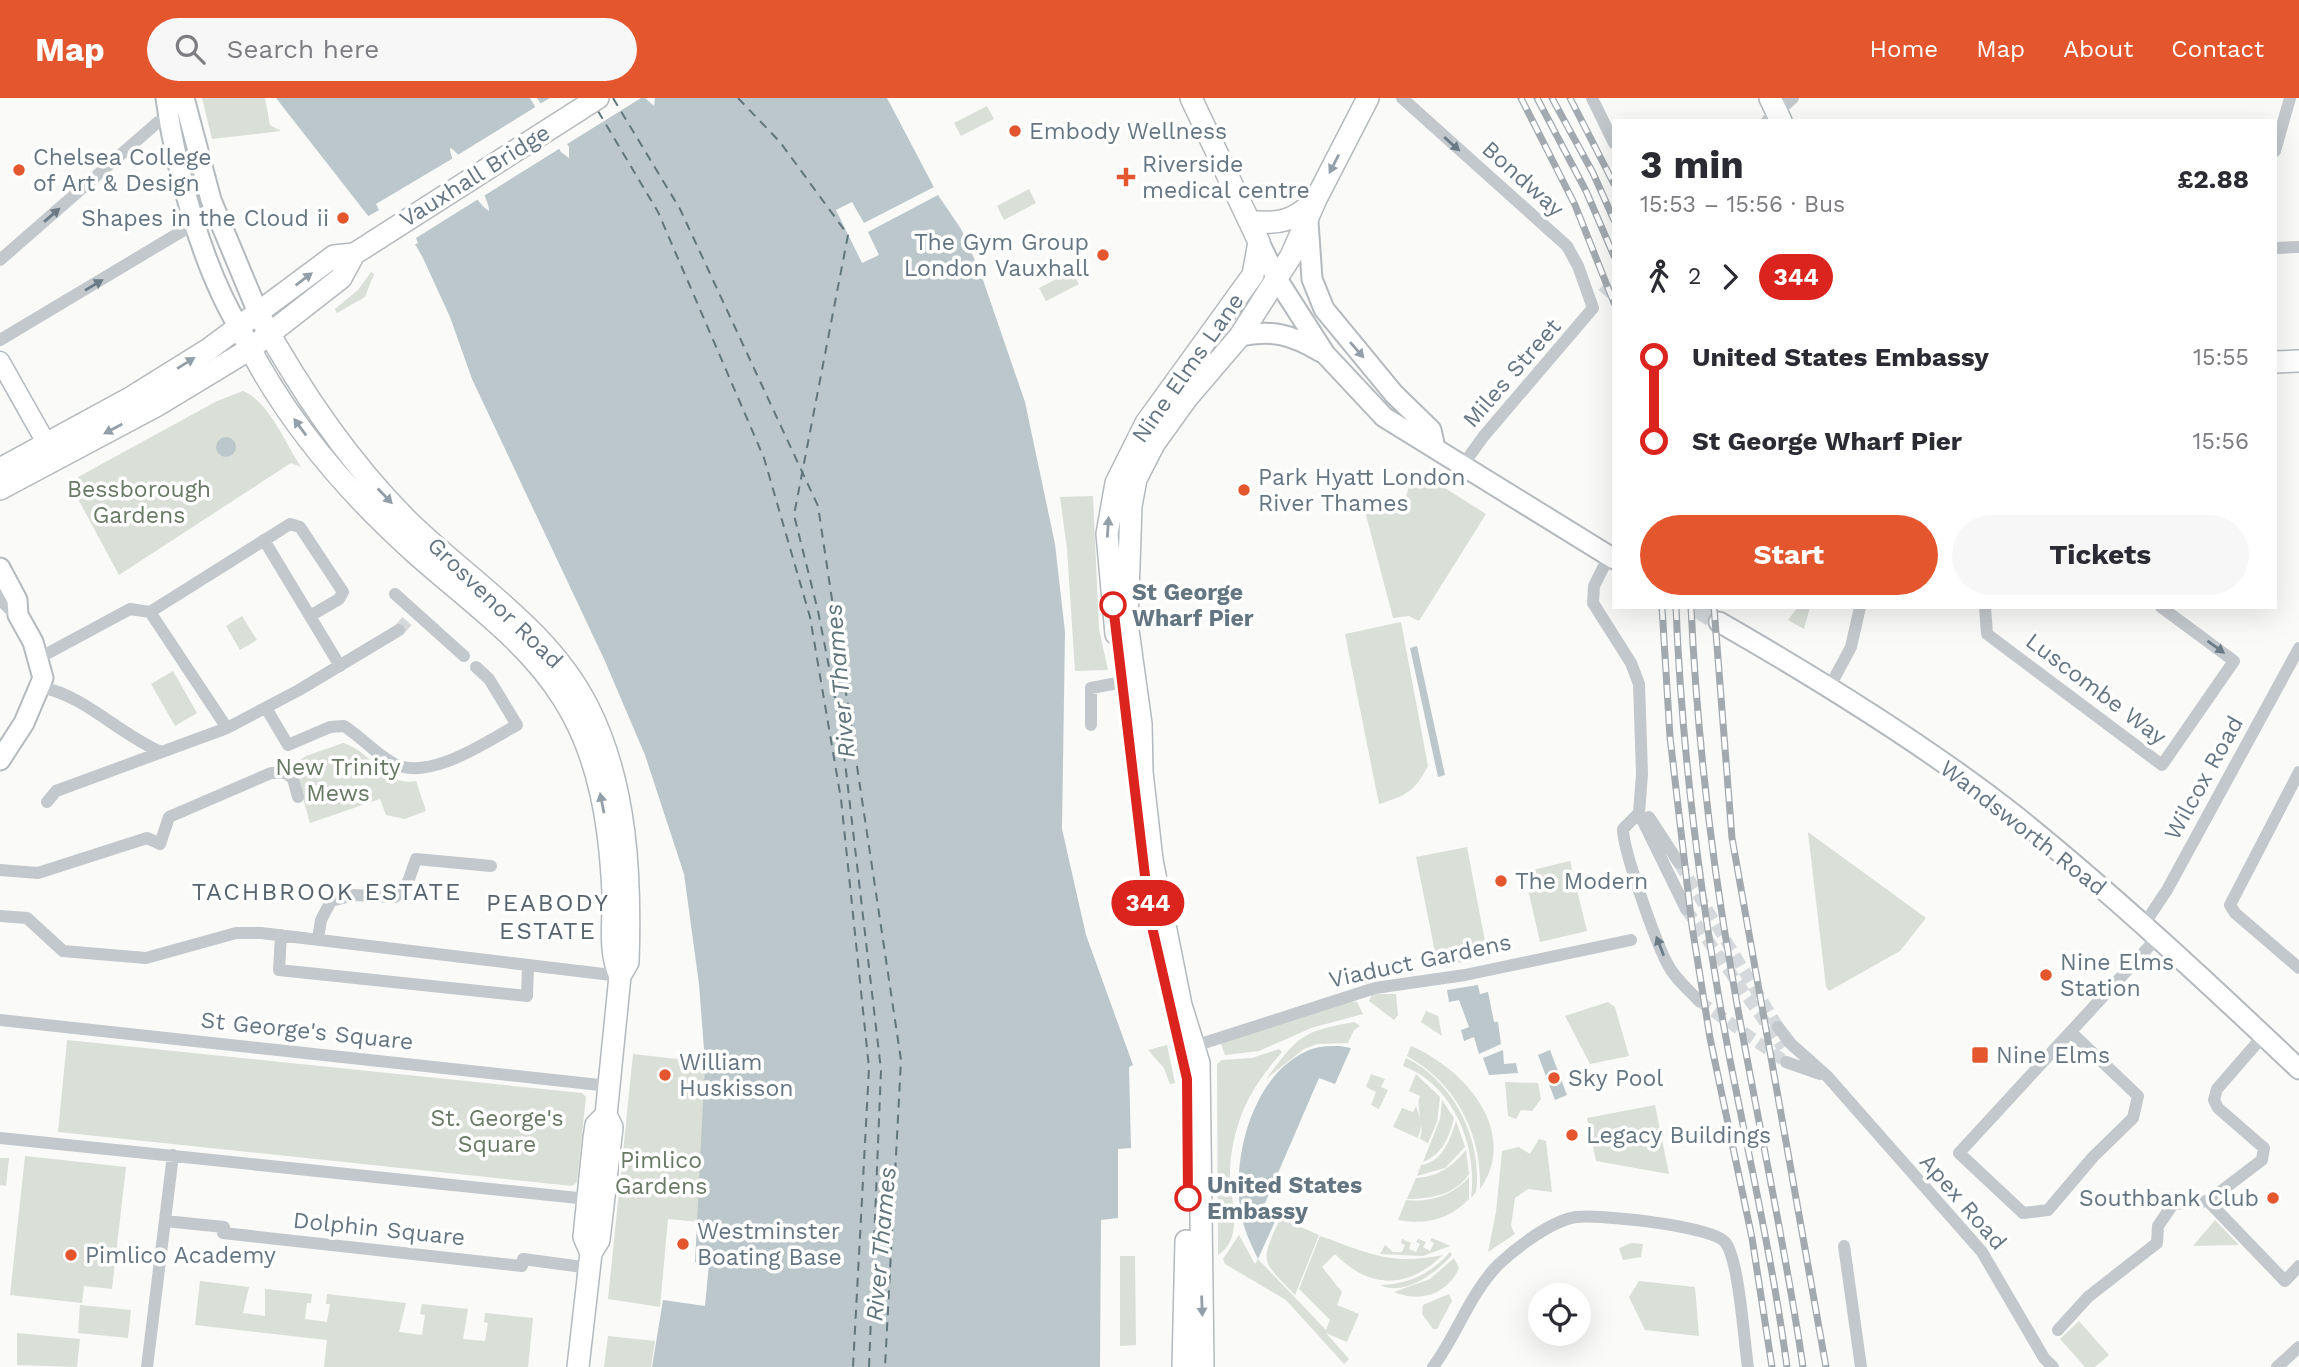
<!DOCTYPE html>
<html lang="en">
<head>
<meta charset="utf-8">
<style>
  body { margin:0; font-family:"Work Sans",sans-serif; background:#f7f7f7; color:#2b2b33; height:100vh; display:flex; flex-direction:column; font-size:26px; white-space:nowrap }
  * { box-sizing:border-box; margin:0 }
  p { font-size:23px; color:#7c7c81 }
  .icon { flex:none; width:38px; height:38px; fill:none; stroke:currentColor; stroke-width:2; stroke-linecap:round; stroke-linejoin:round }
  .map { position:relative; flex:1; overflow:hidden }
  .panel { position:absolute; left:1612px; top:21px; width:665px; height:490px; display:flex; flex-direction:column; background:#fff; border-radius:0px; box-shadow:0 7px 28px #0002 }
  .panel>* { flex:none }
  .badge { padding:0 14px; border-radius:23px; font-size:24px; line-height:46px }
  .buttons { position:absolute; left:1528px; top:1185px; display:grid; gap:14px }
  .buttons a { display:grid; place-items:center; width:63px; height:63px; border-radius:50%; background:#fff; box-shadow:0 7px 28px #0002; font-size:35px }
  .map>.badge { position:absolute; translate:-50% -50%; box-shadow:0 0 0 4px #fff }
  .legs { display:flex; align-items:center; gap:10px; height:77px; padding:0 28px; font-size:23px }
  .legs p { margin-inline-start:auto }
  .headline { display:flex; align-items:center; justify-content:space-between; height:119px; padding:0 28px }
  h1 { font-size:38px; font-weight:700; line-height:52px }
  .cta { display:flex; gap:14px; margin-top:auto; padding:14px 28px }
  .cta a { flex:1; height:80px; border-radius:42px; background:#e4572e; color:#fff; font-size:28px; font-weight:700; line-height:80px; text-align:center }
  .cta a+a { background:#f7f7f7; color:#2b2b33 }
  ul { padding:0 28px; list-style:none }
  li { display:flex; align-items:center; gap:24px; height:84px; font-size:26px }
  li i { display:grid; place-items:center; width:10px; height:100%; margin:0 9px; background:currentColor }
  li i::after { content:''; width:18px; height:18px; margin:-9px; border:5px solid; border-radius:50%; background:#fff }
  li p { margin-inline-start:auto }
  li:first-child i { background:linear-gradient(#0000 50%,currentColor 0) }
  li:last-child i { background:linear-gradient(currentColor 50%,#0000 0) }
  header { display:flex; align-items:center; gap:42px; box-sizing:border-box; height:98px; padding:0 35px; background:#e4572e; color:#fff }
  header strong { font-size:33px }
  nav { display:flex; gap:38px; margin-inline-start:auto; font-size:24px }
  .search { width:490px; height:63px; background:#f7f7f7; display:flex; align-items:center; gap:18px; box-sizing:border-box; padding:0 24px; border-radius:38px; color:#7c7c81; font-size:26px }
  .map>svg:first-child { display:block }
  .green { fill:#dadfd7 }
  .water { fill:#bbc7cb; fill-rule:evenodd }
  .pier { fill:#fafaf8 }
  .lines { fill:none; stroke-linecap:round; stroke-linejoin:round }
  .ferry { stroke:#60757c; stroke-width:2; stroke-dasharray:9 7; stroke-linecap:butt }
  .minor-tunnel { stroke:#d5d9db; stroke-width:12; stroke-dasharray:12 6; stroke-linecap:butt }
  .primary-tunnel { stroke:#d5d9db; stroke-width:19; stroke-dasharray:19 10; stroke-linecap:butt }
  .secondary-casing { stroke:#b3babf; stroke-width:21 }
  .primary-casing { stroke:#b5babe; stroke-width:23 }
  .trunk-casing { stroke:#b4b9bd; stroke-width:24 }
  .minor { stroke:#c3c8cc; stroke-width:12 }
  .tertiary { stroke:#c3c8cc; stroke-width:16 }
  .secondary { stroke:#fff; stroke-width:18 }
  .primary { stroke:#fff; stroke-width:19 }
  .trunk { stroke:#fff; stroke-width:21 }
  .rail-casing { stroke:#a2aab0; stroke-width:7 }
  .rail { stroke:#fff; stroke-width:4.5; stroke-dasharray:13; stroke-linecap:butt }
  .oneway { fill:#6a7a87 }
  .oneway2 { fill:#939fa8 }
  .line-1-casing { stroke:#fff; stroke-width:16 }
  .line-1 { stroke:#dc241f; stroke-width:10 }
  .poi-dot { fill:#e4572e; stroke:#fff; stroke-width:2.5 }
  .stop-1-dot { fill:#fff; stroke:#dc241f; stroke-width:3.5 }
  .labels { text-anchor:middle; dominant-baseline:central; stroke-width:7; stroke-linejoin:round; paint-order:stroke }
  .poi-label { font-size:23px; fill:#657683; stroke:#fff; text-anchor:start }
  .street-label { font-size:23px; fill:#657683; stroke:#fff }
  .park-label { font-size:23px; fill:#687a64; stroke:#fff }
  .stop-label { font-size:23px; font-weight:bold; fill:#657683; stroke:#fff; text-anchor:start }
  .water-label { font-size:24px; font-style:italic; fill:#60757c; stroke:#fff }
  .neighbourhood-label { font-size:24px; letter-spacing:2px; fill:#57646e; stroke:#fff }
</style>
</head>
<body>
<header>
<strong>Map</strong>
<div class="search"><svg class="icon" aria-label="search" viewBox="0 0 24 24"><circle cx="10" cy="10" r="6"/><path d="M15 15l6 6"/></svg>Search here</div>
<nav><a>Home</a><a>Map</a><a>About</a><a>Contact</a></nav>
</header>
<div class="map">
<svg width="2299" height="1269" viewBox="0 0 2299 1269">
  <rect width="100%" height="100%" fill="#fafaf8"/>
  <path class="green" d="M202 0H265L270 27 281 33 212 41Z
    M987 8 994 21 961 38 954 25Z
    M1029 91 1036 105 1004 122 997 108Z
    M1072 173 1079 186 1046 203 1039 190Z
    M371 174 374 176 365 199 337 215 335 211 358 192Z
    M243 293C268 302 287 348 301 369L291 365 119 477 71 388 77 385 78 379 217 303Z
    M1426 378 1486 416 1419 523 1409 518 1393 520 1365 413 1406 398 1412 380Z
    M1093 398 1099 531 1108 572 1075 573 1067 451 1060 399Z
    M1798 509H1810L1804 531 1788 522Z
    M242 518 257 542 240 552 226 528Z
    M1401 524 1428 668C1414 694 1407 697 1379 706L1345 536Z
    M173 573 197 615 175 628 151 586Z
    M343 645C371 652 383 689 416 683L426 713 405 721 386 717 380 701 310 725 293 666 306 658Z
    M1808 734 1926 820 1900 853 1829 893 1826 889Z
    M1467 749 1488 859 1438 869 1416 759Z
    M1570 763 1587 833 1540 844 1524 774Z
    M1372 896H1396L1398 917 1394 922 1369 903Z
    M1350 903 1357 904 1363 916 1311 930 1259 953 1225 957 1221 946 1229 942Z
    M1608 904 1615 909 1629 958 1590 966 1565 918Z
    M1426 913 1438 918 1442 938 1421 924Z
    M1354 924 1360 928 1354 932 1348 945 1317 946 1304 951 1266 981C1299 938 1300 934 1354 924Z
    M67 942 582 995 586 999 577 1084 572 1088 58 1034Z
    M1167 947 1175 985 1170 986 1164 970 1148 952Z
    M1411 948C1465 971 1520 1034 1480 1091 1482 1036 1456 985 1407 958Z
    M1279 951 1282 954C1263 976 1246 999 1238 1027 1233 1042 1230 1060 1230 1076 1230 1101 1245 1140 1218 1157L1217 966 1222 962 1252 960Z
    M633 956 705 964 699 1124 668 1121 660 1209 608 1201Z
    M1406 960C1454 983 1483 1043 1476 1094L1471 1100C1478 1049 1454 987 1403 968Z
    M1371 976 1385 981 1381 989 1388 992 1379 1011 1371 1007 1376 994 1366 989Z
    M1416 976 1440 999 1437 1024 1428 1045 1420 1041C1425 1024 1415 1009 1420 998L1409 993Z
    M1505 984 1538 985 1541 1001 1532 1013 1521 1012 1516 1021 1508 1018Z
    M1442 1002 1454 1020C1449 1039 1443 1056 1423 1064L1440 1021Z
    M1655 1007 1669 1076 1596 1063 1587 1020Z
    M1416 1008 1422 1025 1418 1040 1393 1029 1402 1010 1413 1014Z
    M1456 1023 1465 1049 1445 1070 1417 1078 1421 1067C1443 1064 1450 1041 1456 1023Z
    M1539 1041 1546 1043 1552 1094 1528 1091 1515 1100 1511 1128 1515 1136 1488 1154 1496 1114 1502 1053 1519 1049 1530 1056Z
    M1466 1052 1469 1076C1456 1097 1429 1101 1407 1101L1416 1080C1437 1079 1452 1069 1466 1052Z
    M25 1058 126 1069 112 1191 84 1188 82 1205 10 1197Z
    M0 1060H9L6 1088 0 1087Z
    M1469 1079V1101C1449 1122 1425 1127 1398 1122L1406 1102C1429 1105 1454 1097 1469 1079Z
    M1280 1120 1319 1137 1295 1197C1260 1160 1260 1167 1280 1120Z
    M2215 1122 2239 1147 2193 1148Z
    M1239 1137 1255 1166 1258 1161 1326 1232 1330 1222 1299 1191 1320 1138C1369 1155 1390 1168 1443 1157 1406 1192 1370 1191 1335 1156L1322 1169 1342 1194 1337 1207 1359 1216 1347 1244 1326 1235 1349 1261 1344 1266 1286 1202 1225 1166 1223 1161Z
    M1432 1140 1450 1148 1423 1158 1380 1156 1385 1147 1393 1154H1402L1405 1147 1401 1145 1402 1141 1411 1145 1409 1151 1416 1154 1420 1146 1416 1144 1418 1141 1426 1144 1423 1149 1430 1153 1434 1145 1430 1143Z
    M1631 1145 1643 1146 1641 1159 1623 1162 1619 1150Z
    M1450 1154 1452 1157C1436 1175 1405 1199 1380 1187 1410 1186 1430 1176 1450 1154Z
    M1120 1158H1135L1136 1247 1120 1248Z
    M1454 1160 1459 1170C1447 1197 1419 1205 1394 1194L1430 1181Z
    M200 1183 249 1189 243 1215 265 1218V1191L312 1196 311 1205H307L305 1221 327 1224 330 1206H326L327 1196 406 1205 399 1234 422 1237 425 1217 420 1216 422 1206 468 1211 463 1241 485 1243 488 1225 484 1224 485 1215 533 1220 528 1269H324L327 1242 195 1227Z
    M1639 1183 1695 1189 1699 1238 1645 1232 1629 1199Z
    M1449 1196 1452 1203 1437 1231H1433L1422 1216 1423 1207Z
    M80 1207 131 1212 128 1240 78 1235Z
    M2079 1223 2109 1257 2095 1269H2085L2060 1241Z
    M17 1235 80 1241 77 1269 17 1267Z
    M608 1238 655 1243 651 1269H604Z"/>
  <path class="water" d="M276 0H530L561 54 569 60V49L537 0H645L654 8 655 0H887L938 97 961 131 981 176 1025 304 1055 446 1065 534 1062 731 1086 837 1133 967 1129 969 1131 1050 1118 1051V1120L1101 1122 1100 1269H652L663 1202 705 1208 709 1166 695 1164 705 964 699 886 684 776 645 657 604 561 472 281 450 219 422 158 391 106 369 119ZM450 50C462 55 490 100 489 113 478 107 449 62 450 50Z
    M216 349a10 10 0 1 1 20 0a10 10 0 1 1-20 0Z
    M1417 548 1445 677 1438 679 1410 550Z
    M1478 887 1480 896 1488 894 1494 924H1498L1501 946 1479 956 1474 939 1464 943 1461 932 1469 929 1459 902 1449 904 1447 892Z
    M1340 948 1351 950 1335 986 1319 980 1262 1112 1277 1119 1258 1161C1251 1146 1244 1132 1241 1116 1231 1061 1252 976 1309 952 1318 948 1330 948 1340 948Z
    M1503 952 1504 966 1516 965 1518 975 1489 977 1483 960Z
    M1550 952 1567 997 1555 1002 1538 957Z"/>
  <path class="pier" d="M550 0H641L564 48 538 7Z
    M537 8 562 49 482 99 456 58Z
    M455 59 480 100 416 140 418 145 412 148 390 111 370 123 365 120 379 112 376 106Z
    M934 89 938 97 868 134 879 157 862 165 836 112 852 104 864 125Z"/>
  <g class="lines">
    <path class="ferry" d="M613 0 680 111 818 408 901 962 885 1269
      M738 0 780 44 848 137 794 417 818 513 841 630 881 972 869 1269
      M598 13 658 114 764 360 810 519 841 701 869 970 853 1269"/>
    <path class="minor-tunnel" d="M1603 196 1614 184
      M399 532 409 521
      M1679 765 1778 929
      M1686 811 1783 950
      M1699 903 1786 964"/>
    <path class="primary-tunnel" d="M1695 509 1719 524"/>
    <g class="secondary-casing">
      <path id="secondary" d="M0 263 53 357"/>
    </g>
    <g class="primary-casing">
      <path id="primary" d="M166 0C175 70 203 171 240 231
        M184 0 211 102 259 217
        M1308 124 1312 181 1324 211 1394 296 1431 332 1435 350
        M1259 144 1277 181 1325 256 1384 319 1614 461
        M1240 238C1272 231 1293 237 1321 254
        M0 470 17 502 18 517 33 544 43 580 24 625 0 662
        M1719 524C1820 582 1926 647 2017 719 2115 798 2208 885 2299 971"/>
    </g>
    <g class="trunk-casing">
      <path id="trunk" d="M1770 0 1781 23
        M1249 123C1279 127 1295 123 1316 101
        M259 217C300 292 347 362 408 423 469 483 549 531 588 609 627 686 631 779 628 864L620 878 606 1017 612 1029 599 1142 591 1155 578 1269
        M240 231C281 316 344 391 414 454 466 501 527 542 564 602 600 659 610 729 613 795 614 822 608 853 620 878
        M2275 264 2299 263
        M0 371 132 299 209 251 334 158 354 156 598 0
        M0 391 156 308 250 251 341 180 354 156
        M1116 536 1107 436 1116 385 1146 325 1253 177 1259 144 1191 0
        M591 1155 584 1139 594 1040 596 1027 606 1017
        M1183 1269 1186 1143
        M1203 1269 1199 965 1181 907 1152 762 1142 674 1141 626 1127 525 1131 408 1136 381 1154 346 1187 300 1240 238 1291 158 1316 101 1368 0"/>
    </g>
    <path class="minor" d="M1402 0 1567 148 1578 168 1593 210 1483 339 1463 367
      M1592 0 1614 45
      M1767 23 1793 0
      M2275 53 2290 0
      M2275 150 2299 149
      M0 162 158 24 170 23
      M0 242 184 132 198 128
      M264 442 340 568
      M1609 458 1594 488 1593 505 1631 565 1639 586 1642 676 1639 715 1686 811
      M395 496 464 558
      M1985 509 1987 536 2162 667 2234 563 2161 509
      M150 514 290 426 300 429 343 494 339 501 310 518
      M39 560 130 511 150 514 227 630
      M41 589C85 598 119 636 161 654
      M1829 590 1851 549 1860 509
      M266 610 288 647 330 629 344 628C361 639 374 654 391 664 426 686 486 644 517 627L489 581 476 569
      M1091 627V590L1134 582
      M2299 674 2230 807 2235 815 2299 870
      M47 704 56 693 227 630 299 592 399 532
      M1639 715 1623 731C1623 753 1656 844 1667 865 1674 880 1688 891 1699 903
      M1649 719 1679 765
      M0 772 38 775 147 740 160 746 169 719 271 675H286L293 681 298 699
      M0 818 27 820 63 853 146 860 236 835H261L620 878
      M2143 828 2167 792 2299 550
      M281 837 279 872 527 898 528 868
      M318 840 321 822 331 803 354 797 395 799 408 784 416 761 491 768
      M0 922 609 988
      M1778 929 1791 946 1827 978 1982 1154 2044 1260 2053 1269
      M2071 934 2138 998 2133 1020 2093 1059 2048 1112 2023 1115 1959 1055 2156 841
      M1182 952 1375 890 1465 877 1631 842
      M1786 964 1820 976
      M0 1040 588 1101
      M2208 1103 2285 1183 2299 1168
      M165 1123 224 1129 223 1135 522 1168 523 1161 590 1170
      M1844 1148 1861 1269
      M2058 1232 2088 1199 2157 1145 2158 1128 2173 1106 2208 1103 2262 1062 2264 1050 2218 1010 2214 1002 2217 991 2263 938
      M147 1269 173 1057
      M1433 1269C1457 1237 1470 1195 1499 1166 1517 1149 1551 1123 1576 1119 1599 1116 1712 1128 1725 1144 1739 1160 1744 1244 1748 1269
      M2277 1269 2299 1249"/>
    <path class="tertiary" d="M0 498 18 517"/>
    <use href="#secondary" class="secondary"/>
    <use href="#primary" class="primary"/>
    <use href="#trunk" class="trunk"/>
    <g class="rail-casing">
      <path id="rail" d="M1521 0 1575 107 1614 205
        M1537 0 1586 93 1614 158
        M1552 0 1593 75 1614 122
        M1570 0 1614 86
        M1662 509 1670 639 1692 828 1710 940 1752 1140 1772 1269
        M1676 509C1682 661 1702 812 1730 962 1750 1064 1773 1165 1787 1269
        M1691 509C1697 635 1711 759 1733 883 1755 1012 1784 1139 1803 1269
        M1714 509 1732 740 1826 1269"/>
    </g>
    <use href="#rail" class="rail"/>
  </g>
  <defs><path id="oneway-solid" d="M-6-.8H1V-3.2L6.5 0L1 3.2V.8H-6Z" transform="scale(1.75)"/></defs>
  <g class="oneway">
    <use href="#oneway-solid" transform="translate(1452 46) rotate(42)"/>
    <use href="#oneway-solid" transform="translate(52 117) rotate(-41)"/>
    <use href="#oneway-solid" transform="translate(94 187) rotate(-31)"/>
    <use href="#oneway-solid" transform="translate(2216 549) rotate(36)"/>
    <use href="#oneway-solid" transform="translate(1660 848) rotate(-111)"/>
  </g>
  <g class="oneway2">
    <use href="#oneway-solid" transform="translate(1334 66) rotate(117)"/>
    <use href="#oneway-solid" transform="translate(304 181) rotate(-37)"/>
    <use href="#oneway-solid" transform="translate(1357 252) rotate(49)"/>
    <use href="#oneway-solid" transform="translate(186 265) rotate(-32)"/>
    <use href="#oneway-solid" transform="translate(300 329) rotate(-126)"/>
    <use href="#oneway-solid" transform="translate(113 331) rotate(152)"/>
    <use href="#oneway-solid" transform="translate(385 398) rotate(46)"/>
    <use href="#oneway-solid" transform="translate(1108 429) rotate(-86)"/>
    <use href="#oneway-solid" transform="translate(602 705) rotate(-101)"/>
    <use href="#oneway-solid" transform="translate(1202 1208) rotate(88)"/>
  </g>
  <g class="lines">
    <g class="line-1-casing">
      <path id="line-1" d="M1113 507 1150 820 1187 981 1188 1100"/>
    </g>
    <use href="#line-1" class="line-1"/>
  </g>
  <g class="poi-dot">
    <circle cx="1015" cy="33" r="7"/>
    <circle cx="19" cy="72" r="7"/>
    <path d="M1122.5 68.5h7v7h7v7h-7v7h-7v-7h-7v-7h7z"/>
    <circle cx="343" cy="120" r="7"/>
    <circle cx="1103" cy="157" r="7"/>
    <circle cx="1244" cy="392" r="7"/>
    <circle cx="1501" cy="783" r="7"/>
    <circle cx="2046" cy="877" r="7"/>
    <rect x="1971" y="948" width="18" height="18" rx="3.5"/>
    <circle cx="665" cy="977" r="7"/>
    <circle cx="1554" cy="980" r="7"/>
    <circle cx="1572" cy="1037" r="7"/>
    <circle cx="2273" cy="1100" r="7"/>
    <circle cx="683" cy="1146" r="7"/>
    <circle cx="71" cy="1157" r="7"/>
  </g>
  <g class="stop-1-dot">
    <circle cx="1113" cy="507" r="12"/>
    <circle cx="1188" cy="1100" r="12"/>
  </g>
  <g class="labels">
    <g class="poi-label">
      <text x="1029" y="33">Embody Wellness</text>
      <text x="33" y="59">Chelsea College<tspan x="33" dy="26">of Art &amp; Design</tspan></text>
      <text x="1142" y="66">Riverside<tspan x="1142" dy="26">medical centre</tspan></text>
      <text x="329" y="120" text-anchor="end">Shapes in the Cloud ii</text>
      <text x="1089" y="144" text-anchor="end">The Gym Group<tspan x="1089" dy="26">London Vauxhall</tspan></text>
      <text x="1258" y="379">Park Hyatt London<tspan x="1258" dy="26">River Thames</tspan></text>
      <text x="1515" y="783">The Modern</text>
      <text x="2060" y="864">Nine Elms<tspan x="2060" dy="26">Station</tspan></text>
      <text x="1996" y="957">Nine Elms</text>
      <text x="679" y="964">William<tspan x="679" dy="26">Huskisson</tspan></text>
      <text x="1568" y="980">Sky Pool</text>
      <text x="1586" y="1037">Legacy Buildings</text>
      <text x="2259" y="1100" text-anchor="end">Southbank Club</text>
      <text x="697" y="1133">Westminster<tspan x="697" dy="26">Boating Base</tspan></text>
      <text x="85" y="1157">Pimlico Academy</text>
    </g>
    <g class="street-label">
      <text transform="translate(475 78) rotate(-32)">Vauxhall Bridge</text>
      <text transform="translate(1523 81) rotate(42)">Bondway</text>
      <text transform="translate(1188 270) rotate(-55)">Nine Elms Lane</text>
      <text transform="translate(1512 275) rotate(-49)">Miles Street</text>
      <text transform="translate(495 505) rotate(44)">Grosvenor Road</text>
      <text transform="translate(2096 591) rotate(37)">Luscombe Way</text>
      <text transform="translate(2204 680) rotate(-61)">Wilcox Road</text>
      <text transform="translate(2023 730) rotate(38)">Wandsworth Road</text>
      <text transform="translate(1420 863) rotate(-12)">Viaduct Gardens</text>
      <text transform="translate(307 933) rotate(6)">St George's Square</text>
      <text transform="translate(1963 1104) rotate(49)">Apex Road</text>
      <text transform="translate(379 1131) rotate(6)">Dolphin Square</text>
    </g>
    <g class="park-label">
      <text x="139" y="391">Bessborough<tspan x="139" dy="26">Gardens</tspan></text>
      <text x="338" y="669">New Trinity<tspan x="338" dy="26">Mews</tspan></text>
      <text x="497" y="1020">St. George's<tspan x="497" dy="26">Square</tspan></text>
      <text x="661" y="1062">Pimlico<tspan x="661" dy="26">Gardens</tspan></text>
    </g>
    <g class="stop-label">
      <text x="1132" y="494">St George<tspan x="1132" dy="26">Wharf Pier</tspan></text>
      <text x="1207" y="1087">United States<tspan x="1207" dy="26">Embassy</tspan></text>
    </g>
    <g class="water-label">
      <text transform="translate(840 583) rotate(-95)">River Thames</text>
      <text transform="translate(881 1146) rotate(-85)">River Thames</text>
    </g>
    <g class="neighbourhood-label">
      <text x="327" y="794">TACHBROOK ESTATE</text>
      <text x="548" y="805">PEABODY<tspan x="548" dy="28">ESTATE</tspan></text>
    </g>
  </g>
</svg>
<div class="buttons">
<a><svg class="icon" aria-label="locate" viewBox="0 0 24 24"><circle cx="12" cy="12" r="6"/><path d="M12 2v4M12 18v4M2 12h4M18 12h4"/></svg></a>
</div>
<b class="badge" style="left:1148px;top:805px;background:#dc241f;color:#fff">344</b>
<section class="panel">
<div class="headline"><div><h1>3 min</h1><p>15:53 – 15:56 · Bus</p></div><b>£2.88</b></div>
<div class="legs"><svg class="icon" aria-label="walk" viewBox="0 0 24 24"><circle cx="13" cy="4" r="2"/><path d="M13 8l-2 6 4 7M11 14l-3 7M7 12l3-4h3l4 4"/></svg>2<svg class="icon" aria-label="forward" viewBox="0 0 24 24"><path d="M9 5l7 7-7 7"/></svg><b class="badge" style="background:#dc241f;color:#fff">344</b></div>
<ul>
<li><i style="color:#dc241f"></i><b>United States Embassy</b><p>15:55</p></li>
<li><i style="color:#dc241f"></i><b>St George Wharf Pier</b><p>15:56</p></li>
</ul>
<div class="cta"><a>Start</a><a>Tickets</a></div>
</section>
</div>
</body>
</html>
